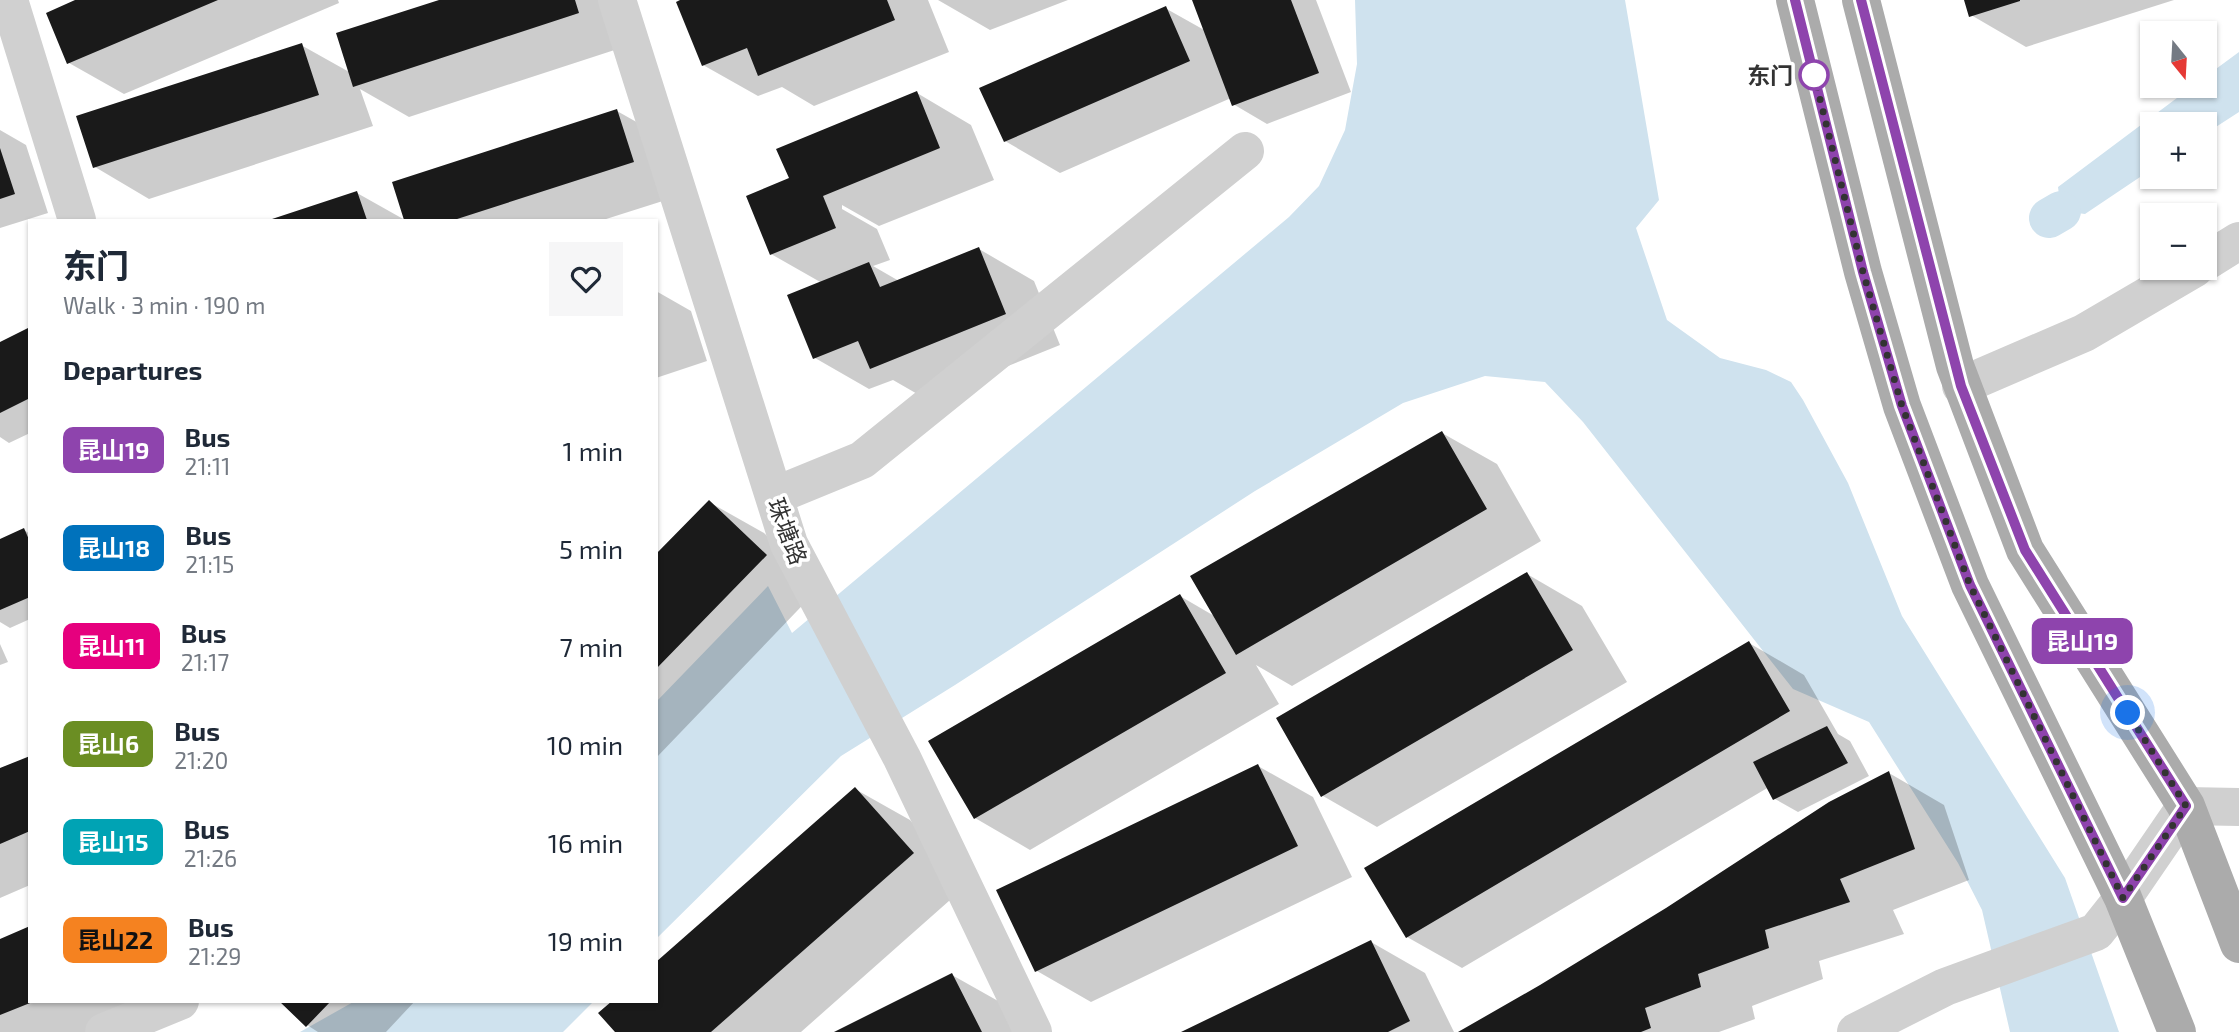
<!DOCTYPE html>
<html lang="en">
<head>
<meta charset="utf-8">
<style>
  body { margin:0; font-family:"Exo 2","Noto Sans SC",sans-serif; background:#f6f6f7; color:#1f2937; height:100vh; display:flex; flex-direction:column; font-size:26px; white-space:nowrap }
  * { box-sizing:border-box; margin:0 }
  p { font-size:23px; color:#747a83 }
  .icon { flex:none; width:38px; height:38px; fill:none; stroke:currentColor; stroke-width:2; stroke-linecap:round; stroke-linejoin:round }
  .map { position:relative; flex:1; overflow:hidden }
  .details { position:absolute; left:28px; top:219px; width:630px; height:784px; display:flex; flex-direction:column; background:#fff; border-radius:0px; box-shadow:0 2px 5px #0004 }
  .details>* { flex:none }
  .badge { padding:0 14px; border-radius:10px; font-size:24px; line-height:46px }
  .needle { width:46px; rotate:162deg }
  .buttons { position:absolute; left:2140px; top:21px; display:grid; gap:14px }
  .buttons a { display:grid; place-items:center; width:77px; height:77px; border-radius:0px; background:#fff; box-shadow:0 2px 5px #0004; font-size:35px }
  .you { position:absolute; width:35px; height:35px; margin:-18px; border:5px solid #fff; border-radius:50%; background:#1a73e8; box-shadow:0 0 0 10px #1a73e833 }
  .map>.badge { position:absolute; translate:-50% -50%; box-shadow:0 0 0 4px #fff }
  h2 { padding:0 35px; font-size:26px; line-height:63px }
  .round { display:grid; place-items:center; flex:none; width:74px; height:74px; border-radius:0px; background:#f6f6f7 }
  .overview { display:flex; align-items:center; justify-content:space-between; height:119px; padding:0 35px }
  h1 { font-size:33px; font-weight:800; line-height:52px }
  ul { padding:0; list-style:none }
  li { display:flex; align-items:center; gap:21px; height:98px; padding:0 35px }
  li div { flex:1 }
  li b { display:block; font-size:26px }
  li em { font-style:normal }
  li .badge { min-width:77px; font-weight:700; text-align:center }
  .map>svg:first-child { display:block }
  .water { fill:#cfe2ee }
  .shadow { fill:#0003 }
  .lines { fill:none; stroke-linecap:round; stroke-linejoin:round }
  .canal { stroke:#cfe2ee; stroke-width:40 }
  .building { fill:#1a1a1a }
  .minor { stroke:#d0d0d0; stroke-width:38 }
  .major { stroke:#ababab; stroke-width:38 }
  .line-casing { stroke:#fff; stroke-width:16 }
  .line { stroke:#8e44ad; stroke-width:10 }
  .walk { stroke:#333; stroke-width:7; stroke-dasharray:0 12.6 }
  .stop-dot { fill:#fff; stroke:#8e44ad; stroke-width:3.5 }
  .labels { text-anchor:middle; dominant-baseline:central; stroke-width:7; stroke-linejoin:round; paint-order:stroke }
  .stop-label { font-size:23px; font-weight:bold; fill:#333; stroke:#fff; text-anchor:end }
  .street-label { font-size:23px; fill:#333; stroke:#fff }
</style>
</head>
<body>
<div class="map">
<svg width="2239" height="1032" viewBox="0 0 2239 1032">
  <rect width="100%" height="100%" fill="#fff"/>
  <path class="water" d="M1355 0H1625L1659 200 1636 228 1667 320 1720 358 1766 370 1791 382 1803 400 1848 483 1902 616 2065 878 2119 1032H2010L1982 910 1958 863 1869 722 1793 689 1583 422 1545 382 1485 376 1403 403 1255 491 955 685 841 756 656 939V702L768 586 792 633 1289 217 1319 186 1345 130 1357 64Z
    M2239 52V112L2205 134V124H2152V169L2085 214 2061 211 2058 187 2193 86H2205V77Z
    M355 1001H594L563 1032H300Z"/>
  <path class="shadow" d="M80 0H338L339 3 124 94 69 63Z
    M445 0H618L633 44 409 117 360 89 373 126 149 199 95 167 301 45 351 73Z
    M685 0H928L949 52 814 106 782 87 758 96 703 65Z
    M938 0H1068L990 30Z
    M1194 0H1316L1351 92 1267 124 1233 104 1231 98 1060 173 1005 141 1165 8 1206 31Z
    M1966 0H2174L2026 47 1971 15Z
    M917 93 971 125 994 180 879 226 842 205V209L877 229 890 260 873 266 899 281 979 249 1034 281 1060 345 926 399 893 380 869 389 815 358 822 283 771 254 791 179Z
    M617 111 672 142 688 193 603 220H406L394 183Z
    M0 130 26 145 48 213 0 228Z
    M357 193 405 220H273Z
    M656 291 691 311 707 361 656 378Z
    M30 329V433L9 443 0 437V344Z
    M1442 433 1497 464 1541 541 1292 686 1256 665 1279 704 1030 850 975 818 1180 596 1216 617Z
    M709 502 764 533 820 587 656 758V556Z
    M24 530 30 534V619L10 628 0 622V540Z
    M1527 574 1582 606 1627 682 1377 827 1323 796Z
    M1749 643 1804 675 1838 734 1850 741 1869 776 1798 812 1775 799 1769 787 1462 968 1407 937Z
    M0 644 8 662 0 665Z
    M30 758V885L0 898V770Z
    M1258 766 1313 797 1352 877 1091 1002 1037 971Z
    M1889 773 1944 805 1969 880 1893 910 1904 934 1819 961 1823 979 1752 1006 1755 1019 1719 1032H1461L1541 987Z
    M855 789 910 820 967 885 801 1032H617L615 1001H656Z
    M0 941 30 1001H163L88 1032H0Z
    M1371 942 1425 973 1454 1032H1185Z
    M952 975 1007 1006 1020 1032H838Z
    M281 1001H415L386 1032H318L307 1025Z"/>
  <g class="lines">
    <path class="canal" d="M2049 218 2061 211"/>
  </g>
  <path class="building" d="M75 0H218L67 64 46 13Z
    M439 0H575L579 13 353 87 336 33Z
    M680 0H887L895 20 758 76 747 48 702 66 676 2Z
    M1192 0H1291L1319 73 1232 106Z
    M1964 0H2020V1L1969 17Z
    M1166 6 1190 61 1004 142 979 88Z
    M302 43 319 95 93 168 76 116Z
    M917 91 940 148 823 196 836 228 770 255 746 196 789 178 776 149Z
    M617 109 634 162 454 220H404L392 182Z
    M0 148 15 194 0 199Z
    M357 191 367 220H269Z
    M979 247 1006 314 870 369 858 341 813 359 787 295 869 262 880 287Z
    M30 327V398L0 413V342Z
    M1442 431 1487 509 1236 655 1190 576Z
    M709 500 767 555 656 669V554Z
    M24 528 30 542V597L0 610V539Z
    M1527 572 1573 650 1321 797 1276 718Z
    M1180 594 1226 673 974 819 928 741Z
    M1749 641 1790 711 1406 938 1364 868Z
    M1827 726 1848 763 1773 800 1753 762Z
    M30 756V831L0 844V768Z
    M1258 764 1298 846 1035 972 996 890Z
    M1889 771 1915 849 1840 879 1850 902 1765 930 1769 948 1698 974 1701 987 1645 1008 1651 1028 1641 1032H1458L1540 985 1666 908 1829 802Z
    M855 787 914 853 711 1032H615L598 1013 612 1001H656V962Z
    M30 926V1003L0 1015V939Z
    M1371 940 1410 1021 1388 1032H1181Z
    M952 973 982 1032H834Z
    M279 1001H331L306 1027Z"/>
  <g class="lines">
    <path class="minor" d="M9 0 77 220
      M617 0 789 544 902 758 1033 1032
      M2205 262 2239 241
      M1961 386 2084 333 2195 268
      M774 496 862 460 1245 151
      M104 1032 180 1001
      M1856 1032 1945 987 2096 932 2123 898 2186 806 2239 807"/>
    <path class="major" d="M1795 0 1863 272 1902 406 1970 585 2123 898 2177 1032
      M1861 0 1955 366 2025 550 2186 806 2239 944"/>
  </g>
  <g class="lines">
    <g class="line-casing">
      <path id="line" d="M1795 0 1863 272 1902 406 1970 585 2123 898 2186 806 2025 550 1961 386 1861 0"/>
    </g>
    <use href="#line" class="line"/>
    <path class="walk" d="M1814 75 1863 272 1902 406 1970 585 2123 898 2186 806 2128 713"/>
  </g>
  <circle class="stop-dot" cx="1814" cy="75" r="14"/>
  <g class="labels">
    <g class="stop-label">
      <text x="1793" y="75">东门</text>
    </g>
    <g class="street-label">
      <text transform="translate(788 531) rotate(69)">珠塘路</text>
    </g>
  </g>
</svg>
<div class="buttons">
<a><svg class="needle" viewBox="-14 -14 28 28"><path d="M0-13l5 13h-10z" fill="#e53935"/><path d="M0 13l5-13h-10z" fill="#747a83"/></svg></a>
<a>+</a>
<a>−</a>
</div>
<div class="you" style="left:2128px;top:713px"></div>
<b class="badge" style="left:2082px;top:641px;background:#8e44ad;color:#fff">昆山19</b>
<section class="details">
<div class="overview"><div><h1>东门</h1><p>Walk · 3 min · 190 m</p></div><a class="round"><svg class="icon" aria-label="heart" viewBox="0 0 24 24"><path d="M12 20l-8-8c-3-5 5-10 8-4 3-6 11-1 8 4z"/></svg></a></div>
<h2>Departures</h2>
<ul>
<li><span class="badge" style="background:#8e44ad;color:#fff">昆山19</span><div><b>Bus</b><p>21:11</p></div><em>1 min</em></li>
<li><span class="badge" style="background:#0072bc;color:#fff">昆山18</span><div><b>Bus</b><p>21:15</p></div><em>5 min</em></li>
<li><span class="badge" style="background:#e6007e;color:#fff">昆山11</span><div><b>Bus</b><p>21:17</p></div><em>7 min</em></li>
<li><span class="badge" style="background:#6b8e23;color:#fff">昆山6</span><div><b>Bus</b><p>21:20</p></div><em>10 min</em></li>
<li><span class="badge" style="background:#00a3b4;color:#fff">昆山15</span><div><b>Bus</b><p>21:26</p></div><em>16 min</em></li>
<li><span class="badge" style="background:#f58220;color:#111">昆山22</span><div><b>Bus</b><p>21:29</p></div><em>19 min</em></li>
</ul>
</section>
</div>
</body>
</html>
